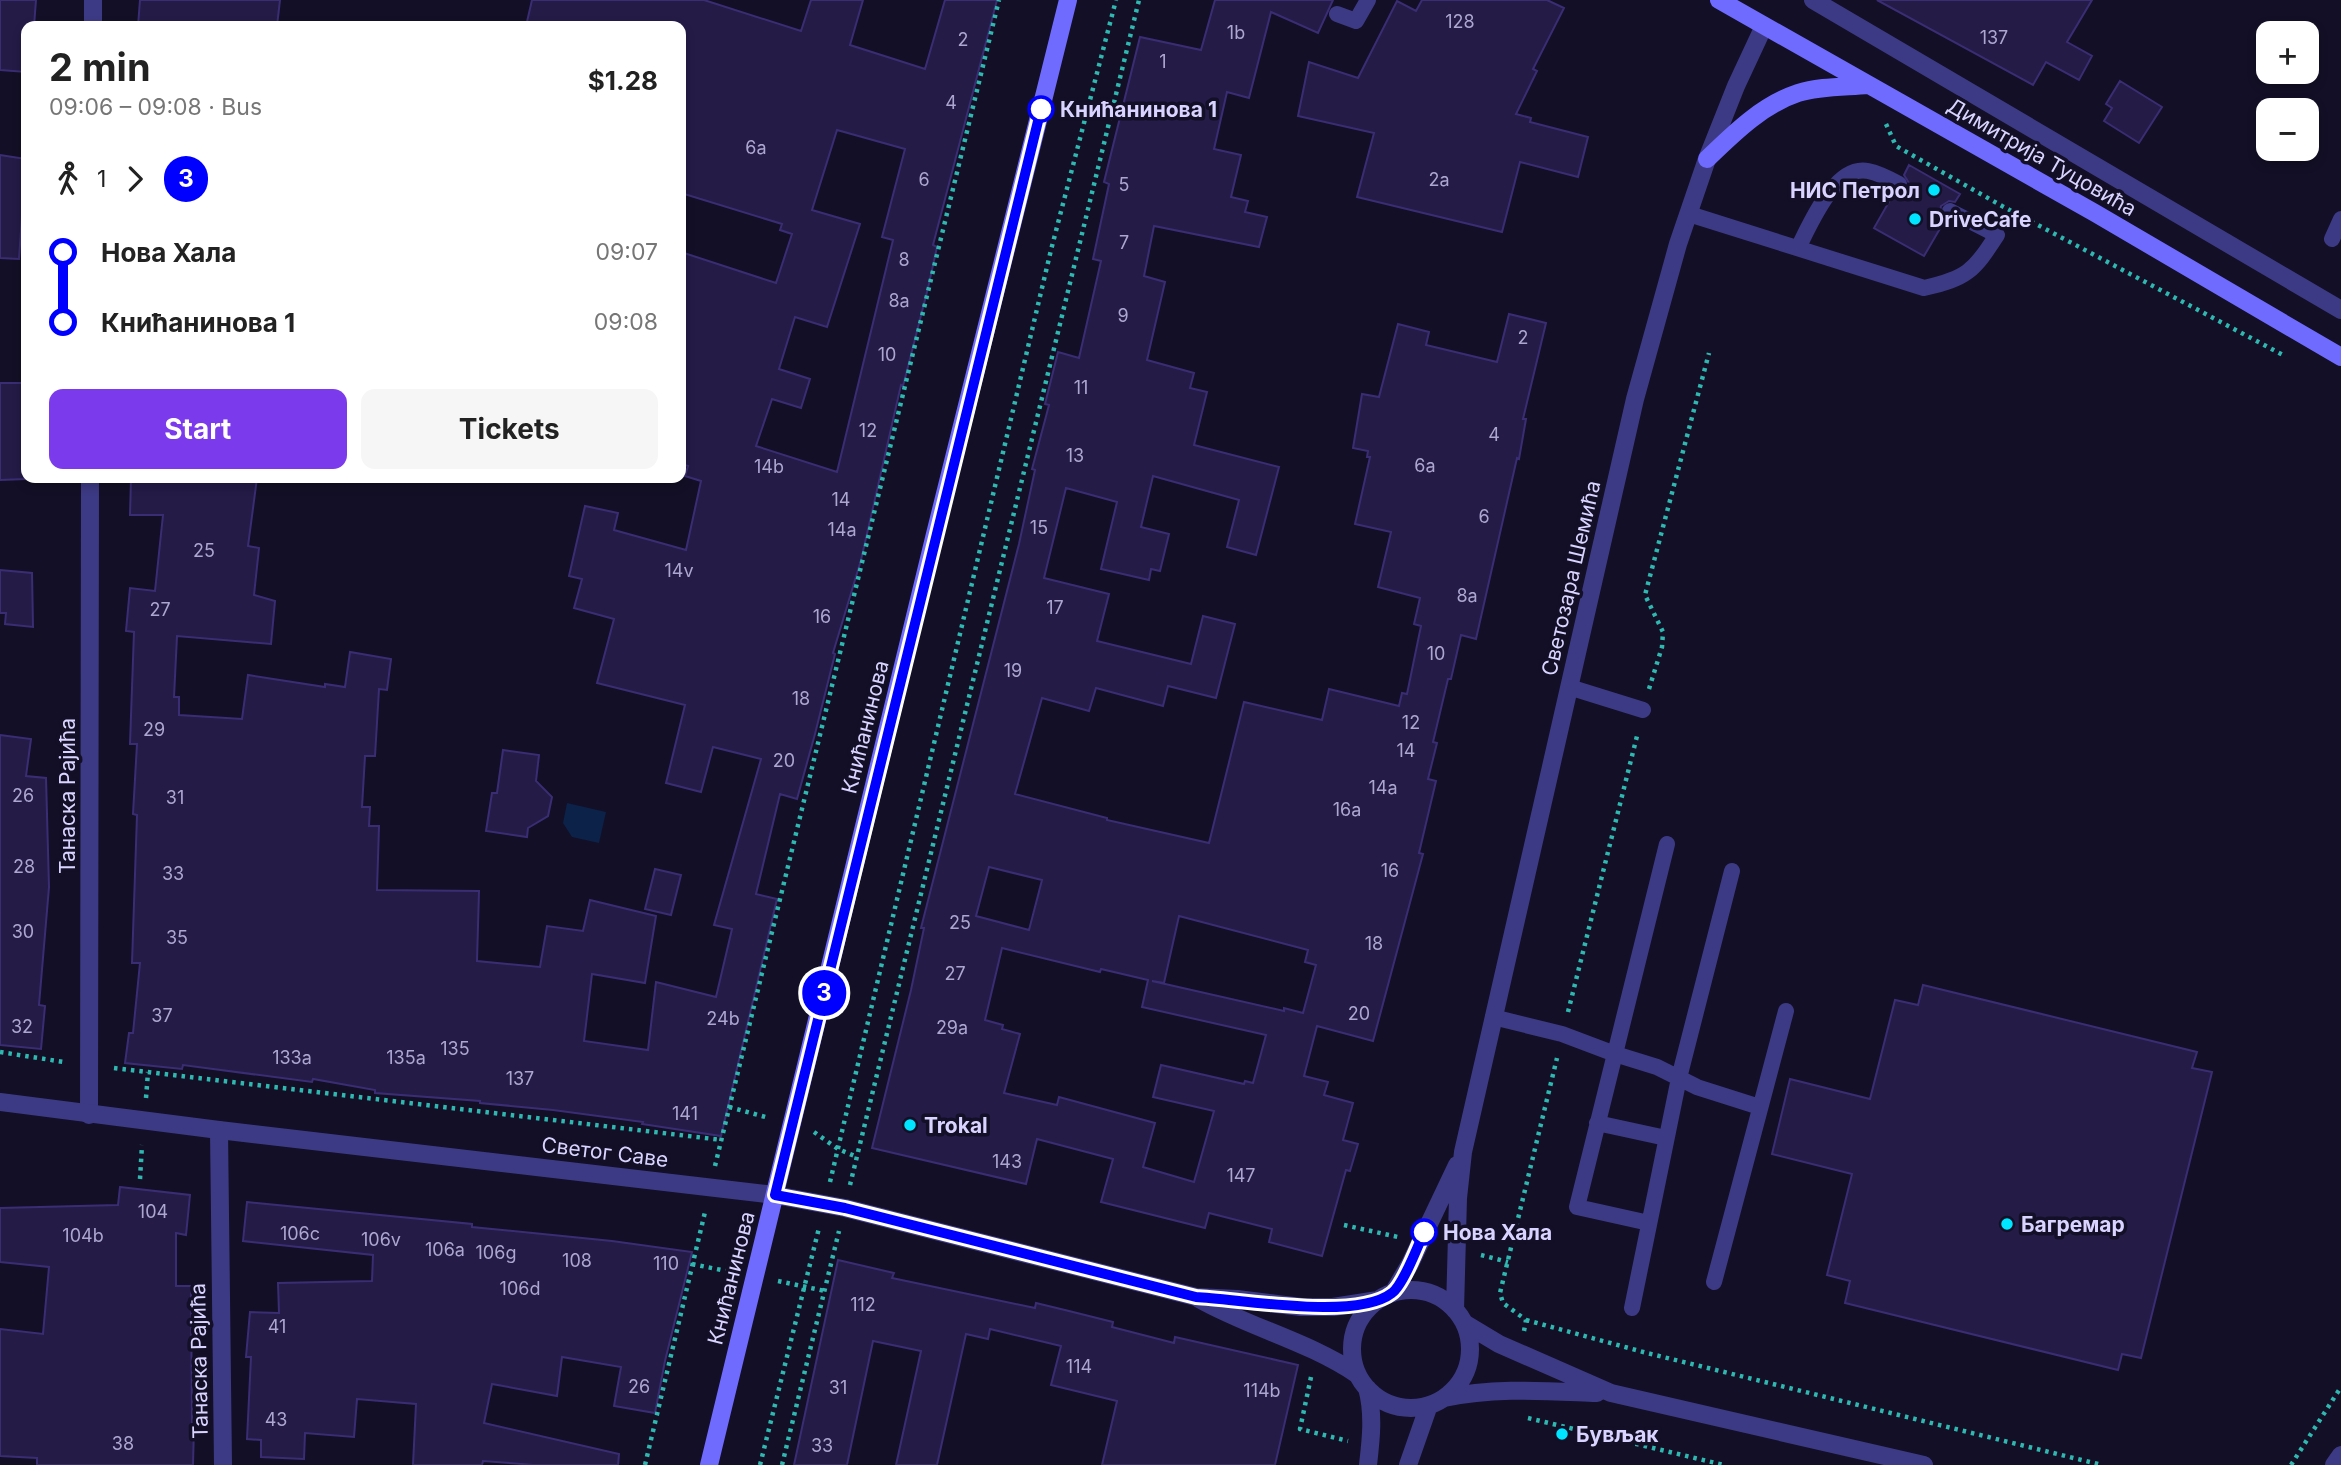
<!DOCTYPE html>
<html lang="en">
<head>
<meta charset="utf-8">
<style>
  body { margin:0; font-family:Inter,sans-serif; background:#f6f6f6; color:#222; height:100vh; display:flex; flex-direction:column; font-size:26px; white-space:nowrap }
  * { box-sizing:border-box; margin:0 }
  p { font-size:23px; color:#767676 }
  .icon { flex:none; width:38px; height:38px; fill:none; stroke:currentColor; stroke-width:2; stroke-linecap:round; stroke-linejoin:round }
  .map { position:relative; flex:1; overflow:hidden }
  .drawer { position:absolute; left:21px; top:21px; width:665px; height:462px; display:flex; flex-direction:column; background:#fff; border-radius:14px; box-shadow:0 4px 10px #0003 }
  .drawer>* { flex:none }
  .badge { padding:0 14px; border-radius:23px; font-size:24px; line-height:46px }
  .tools { position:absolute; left:2256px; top:21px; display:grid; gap:14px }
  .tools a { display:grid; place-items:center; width:63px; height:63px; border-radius:14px; background:#fff; box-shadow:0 4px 10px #0003; font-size:35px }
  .map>.badge { position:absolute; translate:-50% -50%; box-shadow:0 0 0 4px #fff }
  .legs { display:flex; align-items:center; gap:10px; height:77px; padding:0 28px; font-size:23px }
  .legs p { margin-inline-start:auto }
  .headline { display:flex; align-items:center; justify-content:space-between; height:119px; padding:0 28px }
  h1 { font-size:38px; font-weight:700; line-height:52px }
  .action { display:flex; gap:14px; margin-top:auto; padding:14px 28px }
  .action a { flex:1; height:80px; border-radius:14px; background:#7c3aed; color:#fff; font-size:28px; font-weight:700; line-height:80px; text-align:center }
  .action a+a { background:#f6f6f6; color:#222 }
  ul { padding:0 28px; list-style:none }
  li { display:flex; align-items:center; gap:24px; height:70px; font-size:26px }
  li i { display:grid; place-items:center; width:10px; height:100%; margin:0 9px; background:currentColor }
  li i::after { content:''; width:18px; height:18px; margin:-9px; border:5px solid; border-radius:50%; background:#fff }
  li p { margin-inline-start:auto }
  li:first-child i { background:linear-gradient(#0000 50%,currentColor 0) }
  li:last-child i { background:linear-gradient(currentColor 50%,#0000 0) }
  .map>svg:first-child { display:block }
  .water { fill:#0c2248 }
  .building { fill:#241b47; stroke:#3b2d73; stroke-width:2; fill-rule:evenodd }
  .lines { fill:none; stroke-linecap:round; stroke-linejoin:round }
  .path { stroke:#2fb8b0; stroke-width:4.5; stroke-dasharray:3.5 5; stroke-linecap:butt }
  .service { stroke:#3d3a85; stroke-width:16 }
  .minor { stroke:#3d3a85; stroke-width:18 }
  .tertiary { stroke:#3d3a85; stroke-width:18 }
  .secondary { stroke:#6f6bff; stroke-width:18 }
  .line-1-casing { stroke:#fff; stroke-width:16 }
  .line-1 { stroke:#00f; stroke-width:10 }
  .stop-1-dot { fill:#fff; stroke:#00f; stroke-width:3.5 }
  .poi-dot { fill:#00e5ff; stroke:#130f26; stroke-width:2.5 }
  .labels { text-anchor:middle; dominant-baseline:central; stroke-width:7; stroke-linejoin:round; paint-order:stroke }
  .number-label { font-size:18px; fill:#aca6d1 }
  .stop-label { font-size:21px; font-weight:bold; fill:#d9d4ff; stroke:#130f26; text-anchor:start }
  .street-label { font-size:21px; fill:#d9d4ff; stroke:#130f26 }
  .poi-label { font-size:21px; font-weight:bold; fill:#d9d4ff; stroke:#130f26; text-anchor:start }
</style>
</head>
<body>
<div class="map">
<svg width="2341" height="1465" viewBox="0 0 2341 1465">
  <rect width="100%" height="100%" fill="#130f26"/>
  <path class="water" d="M567 803 606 812 599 843 572 837 563 823Z"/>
  <path class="building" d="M0 0H36L34 26H26V72L0 70Z
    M140 0H280L277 26H138Z
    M532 0H704L801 31 811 0H863L850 45 925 69 945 0H997L933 245 937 247 928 288 903 386 901 385 861 560 833 653 835 654 815 734 797 799 780 794 756 894 777 899 721 1136 642 1124 643 1122 553 1110 480 1103V1101L375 1093V1090L313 1079 312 1082 183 1065 182 1069 125 1063 129 1033H133L140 963H132L137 815 133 814 137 744H130L134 632 126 631 130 588 155 591 163 515H130L131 478H257L248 546 259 548 254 595 275 601 271 644 177 636 174 697H179V715L242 719 248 675 325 687V684L345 687 350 652 391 659 387 690 379 689 375 756H365L362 807H370L369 826H379L377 890 479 891 477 961 540 967 547 926 583 931 590 900 656 916 645 983 592 974 584 1041 648 1050 656 982 716 997 732 929 714 925 761 759 713 747 701 792 666 783 685 705 597 683 614 619 574 608 582 579 569 576 585 506 618 513 614 530 686 550 701 481 685 476 688 466 681 464V252L776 283 792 234 780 230 782 224 681 193V26H526ZM837 130 905 149 882 237 893 240 837 472 756 446 772 399 801 408 810 379 779 369 795 317 827 327 860 224 812 210Z
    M1215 0H1333L1318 33 1271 12 1249 98 1227 92 1214 149 1241 155 1231 197 1248 201 1245 212 1267 217 1259 247 1154 226 1144 276 1165 282 1147 360 1194 373 1190 388 1207 392 1194 445 1279 467 1256 555 1227 547 1239 500 1153 476 1141 527 1169 534 1160 571 1151 569 1149 580 1101 569 1117 502 1066 488 1044 578 1109 594 1097 641 1191 664 1203 616 1235 624 1216 698 1168 686 1163 706 1096 688 1089 711 1042 698 1015 794 1107 818V820L1209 843 1244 702 1322 720 1329 689 1399 706 1402 693 1407 694 1421 626 1414 624 1420 598 1378 587 1391 532 1355 524 1370 457H1367L1368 451 1353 448 1362 394 1379 397 1398 324 1429 332 1426 345 1497 362 1509 314 1546 323 1523 419H1526L1519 459 1517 458 1476 639 1461 635 1451 679H1448L1433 742 1437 743 1428 779 1436 781 1419 853 1423 854 1373 1041 1317 1026 1304 1076 1328 1082 1324 1095 1353 1103 1343 1140 1358 1144 1350 1171 1346 1170 1322 1256 1269 1242 1272 1229 1209 1213 1205 1228 1101 1202 1113 1159 1037 1139 1026 1184 872 1148 911 990 924 928H921L1019 544 1035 470 1032 469 1049 405 1045 404 1058 352 1079 358 1101 261 1093 259 1109 184 1104 182 1140 37 1201 50ZM989 867 1042 880 1029 930 976 916ZM1179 916 1308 950 1305 962 1316 965 1303 1013 1284 1008V1011L1152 981 1164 983ZM1002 948 1100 972 1101 969 1148 980 1142 1007 1266 1035 1253 1083 1245 1081 1244 1084 1161 1065 1153 1097 1214 1111 1194 1182 1143 1167 1155 1123 1059 1097 1057 1105 1004 1093 1020 1034 1002 1029 1003 1025 985 1020Z
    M1422 0H1547L1564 8 1533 69 1537 71 1516 114 1531 118 1530 122 1588 137 1578 177 1520 162 1502 232 1357 197 1374 133 1298 116 1309 62 1358 78 1397 1 1416 11Z
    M1877 0H2092L2067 42 2092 56 2079 80 2046 62 2033 85Z
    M2120 81 2162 107 2139 143 2104 121 2112 108 2106 104Z
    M0 155 26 159 19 259 0 258Z
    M1909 165 1960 194 1955 202 1949 201 1941 206 1940 212 1945 220 1924 256 1874 228 1894 193 1900 194 1908 190 1909 183 1904 175Z
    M0 383H22L26 479 0 480Z
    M0 570 32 573 33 627 5 624 6 613H0Z
    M0 735 31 739 26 776 46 778 49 887 39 1005 45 1006 41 1049 0 1045Z
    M503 750 539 755 536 781 552 797 548 816 528 828 527 837 486 831 492 793H497Z
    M655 869 681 875 671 915 645 909Z
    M1923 985 2197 1052 2192 1068 2212 1072 2141 1358 2122 1354 2118 1370 1845 1303 1850 1281 1827 1275 1852 1174 1772 1154 1790 1079 1870 1099 1895 1000 1918 1005Z
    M120 1187 190 1195 186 1235 176 1233V1286H191L192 1427H194L193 1465H37V1458L0 1456V1329L43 1334 49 1267 0 1262V1208L118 1205Z
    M247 1202 472 1224V1227L612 1241 692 1252 665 1361 655 1413 614 1406 621 1367 562 1357 557 1396 492 1384 484 1423 619 1454 618 1465H534L483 1461 482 1465H413L416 1404 357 1399 354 1437 305 1433 304 1459 261 1457V1440L247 1439 251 1357H246L250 1312 279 1313 278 1283 372 1281 373 1255 243 1241Z
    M838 1260 894 1273 892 1278 1035 1308 1036 1303 1069 1311 1113 1322 1112 1327 1174 1343 1175 1337 1298 1365 1275 1465H1102L1117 1401 1051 1385 1061 1346 990 1329 988 1339 966 1334 937 1465H896L921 1351 873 1341 847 1465H794Z"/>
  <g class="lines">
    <path class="path" d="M1886 124 1896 146 2002 206 2283 355
      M1649 689 1662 647 1663 632 1645 595 1709 353
      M1568 1012 1638 732
      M0 1052 64 1062
      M114 1068 722 1140
      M146 1098 148 1072
      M729 1107 769 1118
      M814 1132 838 1149 857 1157
      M715 1166 999 0
      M140 1179 142 1145
      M830 1182 1051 250 1116 0
      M850 1185 1139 0
      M1344 1225 1398 1237
      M1481 1255 1508 1262
      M692 1264 731 1272
      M778 1281 825 1291
      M1526 1320 1647 1353 2102 1465
      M1524 1331 1526 1320 1503 1303 1500 1293 1557 1058
      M1311 1377 1300 1429 1348 1441
      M1528 1418 1724 1465
      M645 1465 705 1212
      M760 1465 819 1228
      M782 1465 839 1231
      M2291 1465 2341 1387"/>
    <path class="service" d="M1337 14 1356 21 1368 0
      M1689 214 1924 288C1967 278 1973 272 1997 235L1950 211
      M2332 239 2341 219
      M1798 248C1810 225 1835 164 1868 171 1878 173 1890 179 1899 184
      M1569 687 1643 710
      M1493 1017 1562 1034 1615 1054 1657 1067 1697 1087 1760 1107
      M1597 1123 1666 1138
      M1649 1223 1577 1207 1667 844
      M1714 1282 1786 1011
      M1632 1308 1679 1078 1732 871"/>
    <path class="minor" d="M1813 0 2341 310
      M93 26V0
      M89 1115 90 478
      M219 1130 223 1465
      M775 1195 845 1208 1196 1297 1237 1299 1301 1307H1333L1378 1300
      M1352 1349a59 59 0 1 1 118 0a59 59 0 1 1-118 0Z
      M1393 1293 1410 1264 1457 1165
      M1199 1299C1250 1328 1308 1341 1358 1375
      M1455 1310 1458 1198 1463 1152 1635 399 1678 244 1707 159 1736 86 1764 26
      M1464 1323 1499 1344 1611 1393 1924 1465
      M1367 1388C1374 1414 1371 1439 1368 1465
      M1444 1398C1495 1387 1545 1391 1597 1393
      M1408 1465 1429 1405
      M2334 1465 2341 1455"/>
    <path class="tertiary" d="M0 1102 219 1130 775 1195"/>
    <path class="secondary" d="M1719 0 2095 213 2341 357
      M1707 159C1734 133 1762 105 1798 93 1820 86 1846 87 1868 85
      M709 1465 934 538 1068 0"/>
  </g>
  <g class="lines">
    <g class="line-1-casing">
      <path id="line-1" d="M1041 109 775 1195 845 1208 1196 1297C1241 1299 1356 1321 1392 1293 1403 1285 1418 1246 1424 1232"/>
    </g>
    <use href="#line-1" class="line-1"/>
  </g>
  <g class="stop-1-dot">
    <circle cx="1041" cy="109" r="12"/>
    <circle cx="1424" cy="1232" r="12"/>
  </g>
  <g class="poi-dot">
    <circle cx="1934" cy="190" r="7"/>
    <circle cx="1915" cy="219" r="7"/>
    <circle cx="910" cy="1125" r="7"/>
    <circle cx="2007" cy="1224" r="7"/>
    <circle cx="1562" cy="1434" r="7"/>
  </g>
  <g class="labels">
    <g class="number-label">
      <text x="1460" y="21">128</text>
      <text x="1236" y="32">1b</text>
      <text x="1994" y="37">137</text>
      <text x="963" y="39">2</text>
      <text x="1163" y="61">1</text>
      <text x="951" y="102">4</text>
      <text x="756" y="147">6a</text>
      <text x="924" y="179">6</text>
      <text x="1439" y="179">2a</text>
      <text x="1124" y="184">5</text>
      <text x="1124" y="242">7</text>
      <text x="904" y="259">8</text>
      <text x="899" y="300">8a</text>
      <text x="1123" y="315">9</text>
      <text x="1523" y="337">2</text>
      <text x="887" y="354">10</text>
      <text x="1081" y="387">11</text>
      <text x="868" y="430">12</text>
      <text x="1494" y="434">4</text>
      <text x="1075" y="455">13</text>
      <text x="1425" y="465">6a</text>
      <text x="769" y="466">14b</text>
      <text x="841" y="499">14</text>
      <text x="1484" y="516">6</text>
      <text x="1039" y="527">15</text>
      <text x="842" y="529">14a</text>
      <text x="204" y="550">25</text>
      <text x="679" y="570">14v</text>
      <text x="1467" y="595">8a</text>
      <text x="1055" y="607">17</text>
      <text x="160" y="609">27</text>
      <text x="822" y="616">16</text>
      <text x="1436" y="653">10</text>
      <text x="1013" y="670">19</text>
      <text x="801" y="698">18</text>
      <text x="1411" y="722">12</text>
      <text x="154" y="729">29</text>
      <text x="1406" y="750">14</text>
      <text x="784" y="760">20</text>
      <text x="1383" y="787">14a</text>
      <text x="23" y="795">26</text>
      <text x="175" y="797">31</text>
      <text x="1347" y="809">16a</text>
      <text x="24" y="866">28</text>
      <text x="1390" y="870">16</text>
      <text x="173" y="873">33</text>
      <text x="960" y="922">25</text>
      <text x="23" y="931">30</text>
      <text x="177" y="937">35</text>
      <text x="1374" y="943">18</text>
      <text x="955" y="973">27</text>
      <text x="1359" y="1013">20</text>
      <text x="162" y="1015">37</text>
      <text x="723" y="1018">24b</text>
      <text x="22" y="1026">32</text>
      <text x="952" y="1027">29a</text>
      <text x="455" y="1048">135</text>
      <text x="292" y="1057">133a</text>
      <text x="406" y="1057">135a</text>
      <text x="520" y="1078">137</text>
      <text x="685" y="1113">141</text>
      <text x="1007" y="1161">143</text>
      <text x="1241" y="1175">147</text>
      <text x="153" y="1211">104</text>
      <text x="300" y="1233">106c</text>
      <text x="83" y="1235">104b</text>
      <text x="381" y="1239">106v</text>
      <text x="445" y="1249">106a</text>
      <text x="496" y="1252">106g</text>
      <text x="577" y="1260">108</text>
      <text x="666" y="1263">110</text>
      <text x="520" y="1288">106d</text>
      <text x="863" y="1304">112</text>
      <text x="277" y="1326">41</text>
      <text x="1079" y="1366">114</text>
      <text x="639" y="1386">26</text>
      <text x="838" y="1387">31</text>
      <text x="1262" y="1390">114b</text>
      <text x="276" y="1419">43</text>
      <text x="123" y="1443">38</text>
      <text x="822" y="1445">33</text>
    </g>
    <g class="stop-label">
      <text x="1060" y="109">Книћанинова 1</text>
      <text x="1443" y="1232">Нова Хала</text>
    </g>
    <g class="street-label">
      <text transform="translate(2042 157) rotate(30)">Димитрија Туцовића</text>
      <text transform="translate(1571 578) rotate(-77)">Светозара Шемића</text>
      <text transform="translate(865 727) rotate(-76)">Книћанинова</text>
      <text transform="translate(67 796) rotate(-90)">Танаска Рајића</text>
      <text transform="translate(605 1152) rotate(7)">Светог Саве</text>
      <text transform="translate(731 1278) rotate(-76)">Книћанинова</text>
      <text transform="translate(199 1361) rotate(-91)">Танаска Рајића</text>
    </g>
    <g class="poi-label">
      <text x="1920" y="190" text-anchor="end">НИС Петрол</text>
      <text x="1929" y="219">DriveCafe</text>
      <text x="924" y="1125">Trokal</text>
      <text x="2021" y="1224">Багремар</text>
      <text x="1576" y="1434">Бувљак</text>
    </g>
  </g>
</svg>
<div class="tools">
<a>+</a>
<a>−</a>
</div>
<b class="badge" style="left:824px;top:993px;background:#00f;color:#fff">3</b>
<section class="drawer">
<div class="headline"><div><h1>2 min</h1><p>09:06 – 09:08 · Bus</p></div><b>$1.28</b></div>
<div class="legs"><svg class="icon" aria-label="walk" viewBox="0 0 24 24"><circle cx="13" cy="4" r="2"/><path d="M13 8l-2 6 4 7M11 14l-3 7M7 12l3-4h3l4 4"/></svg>1<svg class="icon" aria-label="forward" viewBox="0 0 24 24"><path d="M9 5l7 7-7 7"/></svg><b class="badge" style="background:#00f;color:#fff">3</b></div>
<ul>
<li><i style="color:#00f"></i><b>Нова Хала</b><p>09:07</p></li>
<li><i style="color:#00f"></i><b>Книћанинова 1</b><p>09:08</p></li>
</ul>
<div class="action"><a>Start</a><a>Tickets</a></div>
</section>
</div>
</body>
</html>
